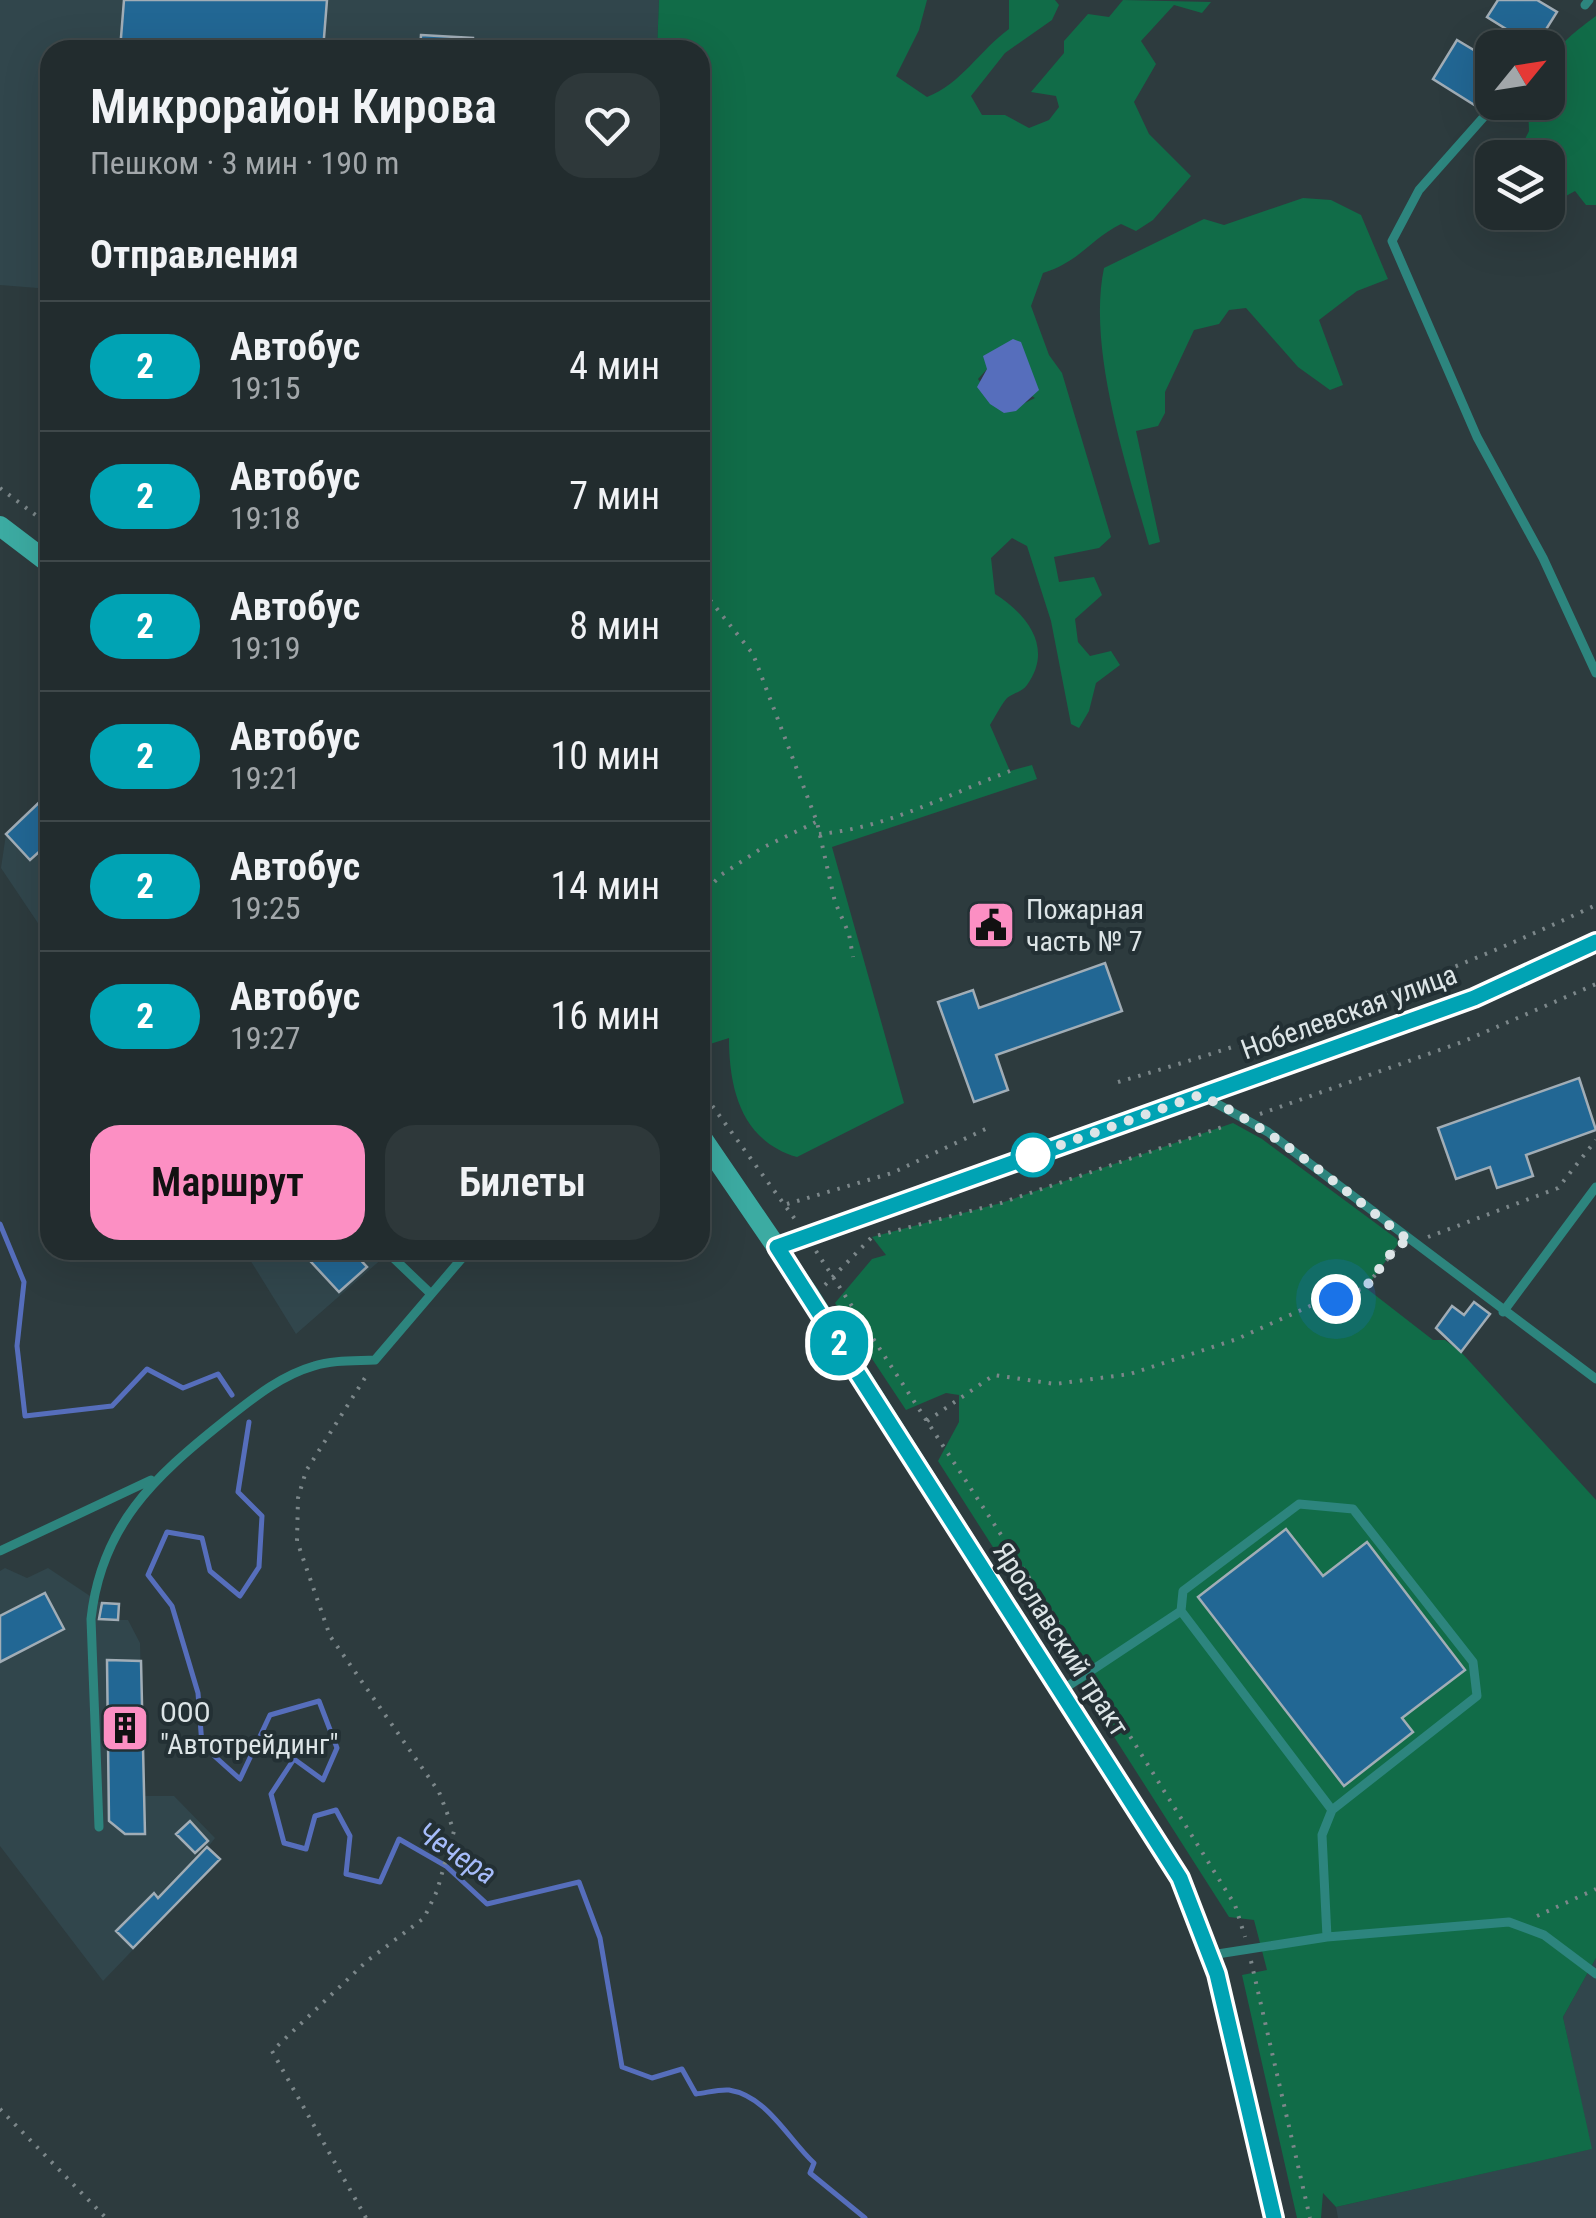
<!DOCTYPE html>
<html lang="ru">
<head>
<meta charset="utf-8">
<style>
  body { margin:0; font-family:"Roboto Condensed",sans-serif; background:#2e383a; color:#f1f3f6; height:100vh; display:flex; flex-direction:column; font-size:38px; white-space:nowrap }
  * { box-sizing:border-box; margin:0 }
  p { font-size:32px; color:#a2a7aa }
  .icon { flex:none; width:55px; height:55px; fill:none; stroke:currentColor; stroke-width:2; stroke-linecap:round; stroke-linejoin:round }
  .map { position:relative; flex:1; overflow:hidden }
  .panel { position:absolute; left:40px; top:40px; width:670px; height:1220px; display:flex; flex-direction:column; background:#222c2e; border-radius:30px; box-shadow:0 10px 40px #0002,0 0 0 2px #3f484a }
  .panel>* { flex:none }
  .badge { padding:0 20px; border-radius:32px; font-size:35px; line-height:65px }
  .needle { width:65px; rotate:60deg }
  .buttons { position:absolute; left:1475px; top:30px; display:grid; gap:20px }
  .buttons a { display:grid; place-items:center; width:90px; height:90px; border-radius:20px; background:#222c2e; box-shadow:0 10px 40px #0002,0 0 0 2px #3f484a; font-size:50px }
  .you { position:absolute; width:50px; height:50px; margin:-25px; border:8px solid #fff; border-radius:50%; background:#1a73e8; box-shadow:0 0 0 15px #1a73e833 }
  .map>.badge { position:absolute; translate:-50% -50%; box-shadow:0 0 0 5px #fff }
  h2 { padding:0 50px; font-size:38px; line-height:90px }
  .round { display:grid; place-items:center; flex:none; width:105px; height:105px; border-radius:30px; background:#2e383a }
  .summary { display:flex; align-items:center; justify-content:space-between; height:170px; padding:0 50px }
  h1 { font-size:48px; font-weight:600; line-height:75px }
  .action { display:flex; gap:20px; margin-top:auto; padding:20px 50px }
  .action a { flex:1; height:115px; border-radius:30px; background:#fc8fc3; color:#111; font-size:40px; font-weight:600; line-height:115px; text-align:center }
  .action a+a { background:#2e383a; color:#f1f3f6 }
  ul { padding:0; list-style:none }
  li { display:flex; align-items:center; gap:30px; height:130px; padding:0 50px; border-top:2px solid #3f484a }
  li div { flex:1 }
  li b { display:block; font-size:38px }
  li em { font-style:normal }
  li .badge { min-width:110px; font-weight:700; text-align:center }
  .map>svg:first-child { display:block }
  .built { fill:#31464c }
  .green { fill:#116c48; fill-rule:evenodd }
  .water { fill:#566ebc }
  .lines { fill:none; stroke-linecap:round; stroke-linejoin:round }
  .stream { stroke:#566ebc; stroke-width:5 }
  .building { fill:#226794; stroke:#a1adb6; stroke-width:2.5 }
  .path { stroke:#7c878a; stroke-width:4; stroke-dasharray:2.5 8; stroke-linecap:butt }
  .lane { stroke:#2d857e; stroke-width:9 }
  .street { stroke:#2d857e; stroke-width:18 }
  .secondary { stroke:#3caba2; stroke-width:20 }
  .line-casing { stroke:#fff; stroke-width:22 }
  .line { stroke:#00a3b4; stroke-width:15 }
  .walk { stroke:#dde5e7; stroke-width:10; stroke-dasharray:0 18 }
  .stop-dot { fill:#fff; stroke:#00a3b4; stroke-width:5 }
  .labels { text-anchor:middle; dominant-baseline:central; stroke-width:8; stroke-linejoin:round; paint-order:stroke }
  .poi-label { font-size:28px; fill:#dde5e7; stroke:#233034; text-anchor:start }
  .street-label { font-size:28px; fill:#dde5e7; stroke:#233034 }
  .water-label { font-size:30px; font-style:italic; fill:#a6bcfa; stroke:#233034 }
</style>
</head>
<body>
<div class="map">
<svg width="1596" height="2218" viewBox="0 0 1596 2218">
  <rect width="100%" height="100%" fill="#2d3b3e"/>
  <path class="built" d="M0 0H659L657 50H50V289L0 285Z
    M50 792V941L1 868 6 834Z
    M244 1250H392L296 1334Z
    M5 1568 27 1578 48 1568 99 1602 119 1604 118 1620H128L140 1643 144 1796H174L215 1838 208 1847 220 1859 103 1981 0 1846V1571Z
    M1596 1958V2218H1338L1336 2207 1591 2149 1563 2017Z"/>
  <path class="green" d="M659 0H927L919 30 896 76 927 97C961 84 979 51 1009 29V0H1055L1059 5 1052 20 1005 53 971 96 982 115H1005L1029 128 1049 120 1059 107 1056 96 1031 92 1064 53V41L1088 14 1109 17 1123 0 1211 2 1202 13 1174 5 1141 41 1156 64 1134 102 1149 134 1191 176 1153 220 1136 231 1121 224C1089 240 1081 261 1043 273L1031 306 1049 355 1062 373 1111 537 1099 548 1054 557 1059 582 1094 577 1102 595 1075 619 1078 642 1090 656 1111 651 1120 665 1096 683 1089 711 1079 728 1071 724 1051 621 1027 546 1012 538 991 558 995 594C1027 614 1054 648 1027 685 1022 692 1013 693 1007 698 1001 705 995 717 990 725L1010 771 1032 765 1037 779 832 847 904 1103 797 1157C742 1141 729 1090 729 1038L707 1045 700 1039V50H657ZM987 369 1035 398 1004 413 978 379Z
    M1596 16V205H1586L1575 191 1548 206V158L1516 157 1529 131 1528 103 1548 102C1548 52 1556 46 1596 16Z
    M1303 198 1331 200 1361 215 1388 279 1357 291 1319 320 1343 385 1330 390 1298 367 1246 308 1229 310 1219 324 1194 330 1165 392V413L1158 426 1136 431 1160 542 1149 545C1127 467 1087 349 1104 268L1204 219 1224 225Z
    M1233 1123 1262 1139 1397 1239 1398 1244 1366 1288 1433 1340H1445L1461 1352 1596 1500V1958L1563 2017 1592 2149 1336 2207 1323 2193 1321 2218H1297L1242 1975 1267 1970 1254 1920 1229 1917 938 1461 959 1422V1395L946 1393 906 1410 835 1303 872 1259 886 1255 872 1237 1001 1203Z"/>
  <path class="water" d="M1013 339 1021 342 1039 390 1016 411 1004 413 990 404 977 387 987 369 983 356Z"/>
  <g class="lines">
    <path class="stream" d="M0 1224 24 1282 17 1346 25 1416 112 1406 147 1369 183 1388 218 1374 232 1395
      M249 1422 238 1492 262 1516 259 1567 240 1596 210 1571 202 1538 167 1532 148 1575 172 1606 198 1693 202 1745 240 1779 270 1715 319 1701 337 1748 323 1780 294 1759 271 1794 284 1843 306 1849 315 1816 336 1810 350 1836 346 1874 380 1882 399 1839 446 1866 487 1904 579 1882 600 1938 622 2067 652 2078 682 2069 696 2094C706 2093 719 2089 729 2090 767 2096 788 2139 814 2163L810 2173 865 2218"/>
  </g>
  <path class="building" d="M124 0H327L323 50H120Z
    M1498 0H1537L1557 12 1535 47 1487 17Z
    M421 35 473 38V50H420Z
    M1457 40 1492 61V79L1476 106 1433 79Z
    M50 792V842L30 860 6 834Z
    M1105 963 1122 1011 996 1055 1008 1090 974 1102 938 1002 973 990 979 1008Z
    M1579 1078 1596 1130 1526 1155 1533 1176 1497 1188 1490 1167 1456 1179 1438 1128Z
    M300 1250H351L367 1267 339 1292Z
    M1474 1302 1490 1314 1461 1352 1436 1328 1452 1306 1464 1315Z
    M1286 1529 1323 1576 1367 1542 1465 1670 1402 1718 1413 1732 1344 1786 1198 1597Z
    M45 1593 64 1629 0 1662V1616Z
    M102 1603 119 1604 118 1620 99 1619Z
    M107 1660 141 1661 145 1834H125L109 1821Z
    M190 1821 208 1841 195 1853 176 1834Z
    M207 1847 220 1859 133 1948 116 1931 154 1893 158 1898Z"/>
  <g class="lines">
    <path class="path" d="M0 488 50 526
      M710 600 753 654 817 822 835 902 849 934 853 957
      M819 834C887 828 947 795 1010 771
      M700 897 721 875 762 848 816 822
      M1118 1082C1283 1034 1441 978 1596 905
      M700 1089 797 1222
      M1260 1114 1462 1042 1596 984
      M787 1204 892 1173 992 1126
      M1428 1237 1558 1188 1596 1140
      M816 1251 1084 1662
      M825 1285 872 1237 1001 1203 1228 1125
      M927 1421 994 1375 1055 1384 1130 1374 1237 1339 1310 1306 1365 1288 1399 1244
      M1097 1683 1235 1905 1245 1937
      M1537 1916 1596 1889
      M1251 1961 1310 2218
      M0 2109 106 2218
      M366 2218 272 2051 367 1961 424 1918 437 1891 454 1831 439 1792 330 1636 297 1541 298 1498 306 1471 368 1373"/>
    <path class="lane" d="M1585 5 1589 0
      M1497 102 1419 190 1392 241 1477 437 1543 558 1596 673
      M1203 1096 1268 1132 1596 1379
      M385 1250 429 1292
      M1503 1312 1596 1187
      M0 1551 151 1480
      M1181 1611 1183 1591 1299 1504 1353 1509 1473 1662 1477 1696 1332 1810
      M1062 1690 1181 1611 1332 1810 1322 1835 1327 1937
      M99 1827 91 1619C101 1526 154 1477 223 1422 251 1400 279 1376 314 1366 333 1360 354 1361 375 1360L469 1250
      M1211 1955 1327 1937 1509 1922 1544 1935 1596 1974"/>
    <path class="street" d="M777 1247 1474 997 1596 942"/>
    <path class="secondary" d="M0 526 50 564
      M700 1135 810 1296 1180 1879 1217 1974 1274 2218"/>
  </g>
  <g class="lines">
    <g class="line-casing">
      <path id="line" d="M1274 2218 1217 1974 1180 1878 777 1247 1474 998 1596 942"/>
    </g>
    <use href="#line" class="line"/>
    <path class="walk" d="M1033 1155 1030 1156 1200 1095C1278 1131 1343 1190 1411 1242L1398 1244 1365 1288 1336 1299"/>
  </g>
  <defs>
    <g id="civic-square" transform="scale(2.5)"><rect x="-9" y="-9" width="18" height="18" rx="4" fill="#fc8fc3" stroke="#233034"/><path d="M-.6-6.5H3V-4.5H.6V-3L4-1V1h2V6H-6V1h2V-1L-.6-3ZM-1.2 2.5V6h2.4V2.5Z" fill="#111"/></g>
    <g id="building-square" transform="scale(2.5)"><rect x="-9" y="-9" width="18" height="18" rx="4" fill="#fc8fc3" stroke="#233034"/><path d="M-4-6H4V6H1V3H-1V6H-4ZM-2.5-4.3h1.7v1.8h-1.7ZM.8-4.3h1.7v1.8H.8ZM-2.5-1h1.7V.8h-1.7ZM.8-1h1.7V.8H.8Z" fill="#111"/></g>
  </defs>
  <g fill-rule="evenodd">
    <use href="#civic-square" x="991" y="925"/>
    <use href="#building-square" x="125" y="1728"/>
  </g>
  <circle class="stop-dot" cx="1033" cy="1155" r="20"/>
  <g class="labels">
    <g class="poi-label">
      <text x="1026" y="909">Пожарная<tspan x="1026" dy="32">часть № 7</tspan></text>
      <text x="160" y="1712">ООО<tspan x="160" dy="32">"Автотрейдинг"</tspan></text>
    </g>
    <g class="street-label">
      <text transform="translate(1349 1012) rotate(-20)">Нобелевская улица</text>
      <text transform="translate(1061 1639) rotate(57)">Ярославский тракт</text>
    </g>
    <g class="water-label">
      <text transform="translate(457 1853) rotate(33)">Чечера</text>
    </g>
  </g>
</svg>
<div class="buttons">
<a><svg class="needle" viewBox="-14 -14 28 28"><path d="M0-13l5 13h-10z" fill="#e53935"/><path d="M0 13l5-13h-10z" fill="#a2a7aa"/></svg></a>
<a><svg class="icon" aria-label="layers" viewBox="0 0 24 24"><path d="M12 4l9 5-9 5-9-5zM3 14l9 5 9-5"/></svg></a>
</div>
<div class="you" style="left:1336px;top:1299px"></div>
<b class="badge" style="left:839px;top:1343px;background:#00a3b4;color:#fff">2</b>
<section class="panel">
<div class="summary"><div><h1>Микрорайон Кирова</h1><p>Пешком · 3 мин · 190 m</p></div><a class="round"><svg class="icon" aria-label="heart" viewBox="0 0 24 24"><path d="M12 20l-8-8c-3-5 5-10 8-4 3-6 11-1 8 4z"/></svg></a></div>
<h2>Отправления</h2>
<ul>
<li><span class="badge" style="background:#00a3b4;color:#fff">2</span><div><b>Автобус</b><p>19:15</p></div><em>4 мин</em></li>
<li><span class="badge" style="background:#00a3b4;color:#fff">2</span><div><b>Автобус</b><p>19:18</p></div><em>7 мин</em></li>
<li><span class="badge" style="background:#00a3b4;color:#fff">2</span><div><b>Автобус</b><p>19:19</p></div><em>8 мин</em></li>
<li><span class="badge" style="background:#00a3b4;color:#fff">2</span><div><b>Автобус</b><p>19:21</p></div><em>10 мин</em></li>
<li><span class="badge" style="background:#00a3b4;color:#fff">2</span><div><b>Автобус</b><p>19:25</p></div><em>14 мин</em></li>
<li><span class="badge" style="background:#00a3b4;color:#fff">2</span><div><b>Автобус</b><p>19:27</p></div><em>16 мин</em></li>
</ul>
<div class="action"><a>Маршрут</a><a>Билеты</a></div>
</section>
</div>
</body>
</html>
